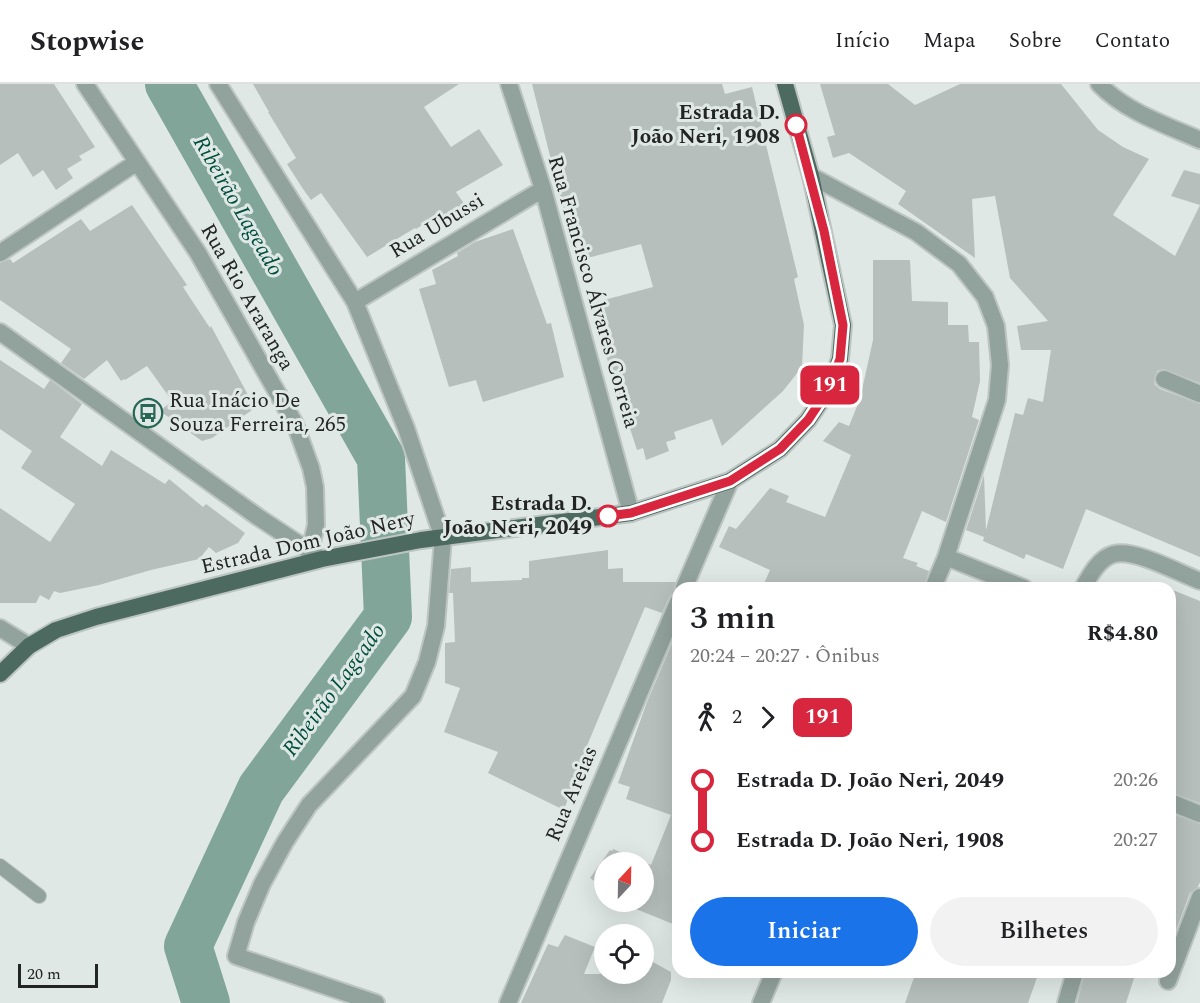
<!DOCTYPE html>
<html lang="pt">
<head>
<meta charset="utf-8">
<style>
  body { margin:0; font-family:Spectral,serif; background:#f2f2f2; color:#202124; height:100vh; display:flex; flex-direction:column; font-size:22px; white-space:nowrap }
  * { box-sizing:border-box; margin:0 }
  p { font-size:20px; color:#757577 }
  .icon { flex:none; width:33px; height:33px; fill:none; stroke:currentColor; stroke-width:2; stroke-linecap:round; stroke-linejoin:round }
  .map { position:relative; flex:1; overflow:hidden }
  .drawer { position:absolute; left:672px; top:498px; width:504px; height:396px; display:flex; flex-direction:column; background:#fff; border-radius:18px; box-shadow:0 6px 24px #0002 }
  .drawer>* { flex:none }
  .badge { padding:0 12px; border-radius:9px; font-size:21px; line-height:39px }
  .needle { width:39px; rotate:22deg }
  .controls { position:absolute; left:594px; top:768px; display:grid; gap:12px }
  .controls a { display:grid; place-items:center; width:60px; height:60px; border-radius:50%; background:#fff; box-shadow:0 6px 24px #0002; font-size:30px }
  .scale { position:absolute; left:18px; bottom:15px; width:80px; box-sizing:border-box; padding-left:6px; border:3px solid #222524; border-top:0; font-size:16px; line-height:21px; white-space:nowrap; color:#222524; -webkit-text-stroke:4px #dfe8e5; paint-order:stroke }
  .map>.badge { position:absolute; translate:-50% -50%; box-shadow:0 0 0 3px #fff }
  .legs { display:flex; align-items:center; gap:9px; height:66px; padding:0 18px; font-size:20px }
  .legs p { margin-inline-start:auto }
  .head { display:flex; align-items:center; justify-content:space-between; height:102px; padding:0 18px }
  h1 { font-size:33px; font-weight:600; line-height:45px }
  .cta { display:flex; gap:12px; margin-top:auto; padding:12px 18px }
  .cta a { flex:1; height:69px; border-radius:36px; background:#1a73e8; color:#fff; font-size:24px; font-weight:600; line-height:69px; text-align:center }
  .cta a+a { background:#f2f2f2; color:#202124 }
  ul { padding:0 18px; list-style:none }
  li { display:flex; align-items:center; gap:21px; height:60px; font-size:22px }
  li i { display:grid; place-items:center; width:9px; height:100%; margin:0 8px; background:currentColor }
  li i::after { content:''; width:15px; height:15px; margin:-8px; border:4px solid; border-radius:50%; background:#fff }
  li p { margin-inline-start:auto }
  li:first-child i { background:linear-gradient(#0000 50%,currentColor 0) }
  li:last-child i { background:linear-gradient(currentColor 50%,#0000 0) }
  header { display:flex; align-items:center; gap:36px; box-sizing:border-box; height:84px; padding:0 30px; background:#fff; border-bottom:2px solid #e0e0e0 }
  header strong { font-size:28px }
  nav { display:flex; gap:33px; margin-inline-start:auto; font-size:21px }
  .map>svg:first-child { display:block }
  .lines { fill:none; stroke-linecap:round; stroke-linejoin:round }
  .river { stroke:#81a699; stroke-width:48 }
  .building { fill:#b6bfbc }
  .service-casing { stroke:#bdc5c2; stroke-width:16 }
  .minor-casing { stroke:#bdc5c2; stroke-width:20 }
  .primary-casing { stroke:#bdc5c2; stroke-width:20 }
  .service { stroke:#92a29c; stroke-width:14 }
  .minor { stroke:#92a29c; stroke-width:16 }
  .primary { stroke:#4c6a5f; stroke-width:16 }
  .line-1-casing { stroke:#fff; stroke-width:14 }
  .line-1 { stroke:#d7263d; stroke-width:9 }
  .stop-1-dot { fill:#fff; stroke:#d7263d; stroke-width:3 }
  .labels { text-anchor:middle; dominant-baseline:central; stroke-width:6; stroke-linejoin:round; paint-order:stroke }
  .stop-label { font-size:21px; font-weight:bold; fill:#222524; stroke:#dfe8e5; text-anchor:end }
  .street-label { font-size:21px; fill:#222524; stroke:#dfe8e5 }
  .poi-label { font-size:21px; fill:#222524; stroke:#dfe8e5; text-anchor:start }
  .water-label { font-size:22px; font-style:italic; fill:#004f3d; stroke:#dfe8e5 }
</style>
</head>
<body>
<header>
<strong>Stopwise</strong>
<nav><a>Início</a><a>Mapa</a><a>Sobre</a><a>Contato</a></nav>
</header>
<div class="map">
<svg width="1200" height="919" viewBox="0 0 1200 919">
  <rect width="100%" height="100%" fill="#dfe8e5"/>
  <g class="lines">
    <path class="river" d="M169 0 381 374 388 533 261 705 188 862 206 919"/>
  </g>
  <path class="building" d="M0 0H54L95 63 79 72 82 76 67 85 73 94 56 106 43 86 33 93 18 69 0 81Z
    M253 0H459L424 23 451 63 479 45 503 81 456 108 465 121 442 134 440 130 416 145 415 144 367 173 321 109 311 116 303 105 287 80 296 74 268 28H269Z
    M532 0H722L725 10 752 3 798 193 794 195 804 241 802 283 783 307 722 362 712 335 674 348 676 355 666 358 669 367 646 376 643 364 637 366 589 220 653 203 641 160 576 177 568 152H570Z
    M820 0H888L915 21 960 0H1061L1098 46 1123 63 1149 75 1113 131 1175 172 1200 121V299L1163 285 1157 287 1154 296 1155 301 1160 305 1200 320V473L1086 425 1063 485 1026 470 1024 475 983 457 984 453 966 446 984 391 986 446 1015 329 1023 331 1028 314 1043 318 1051 266H1021L1017 242 1048 237 1010 194 995 112 972 115 975 174 898 120 906 107 849 69 833 74 827 53 835 51Z
    M1184 86 1200 90V121L1171 112Z
    M132 121 187 201 183 203 210 244 211 242 255 324 212 354 202 357 160 327 172 317 147 282 125 296 124 295 121 297 107 276 84 295 61 279 71 265 0 216V179L10 175 13 179 81 135 90 147Z
    M513 145 547 240 551 239 564 293 483 318 476 296 449 303 419 205 436 200 432 186 458 172 457 169 475 158Z
    M873 176H910L912 217 948 218V241H968L969 258H979L980 297 972 333 979 336 946 438 922 427 903 474 918 479 916 482 929 487 923 504H762L770 486 719 463 729 442 736 445 770 404 789 412 786 418 825 433 851 371 823 357 839 338 849 342 860 315 873 256Z
    M0 276 44 305 50 296 82 320 60 353 102 382 111 366 165 400 169 395 203 423 206 420 245 449 238 459 216 469 209 463 199 475 151 486 99 501 60 509 54 507 49 516 40 511 36 519H0V424L50 458 75 420 21 384 32 367 0 345Z
    M608 466V485L623 484V498H675V508L669 513 662 529 645 523 586 664 564 726 488 689 498 668 444 648 460 604 445 599V559L455 558 453 509H449L451 485 471 483V498L522 496V494H529V477Z
    M1170 505 1200 517V719L1170 708Z
    M678 545V842L636 825 625 818H644V778H604V804L590 794 610 766 612 767 613 765 651 781 671 731 626 715 630 703 618 699 647 618Z
    M1170 729 1200 740V798L1198 803 1190 809 1170 862Z
    M565 851 595 863 584 890H644V873L671 888V896L662 919H521L548 860 558 863Z
    M916 888H1039L1028 919H905Z
    M1085 888H1136L1126 919H1077Z"/>
  <g class="lines">
    <g class="service-casing">
      <path id="service" d="M0 782 39 812"/>
    </g>
    <g class="minor-casing">
      <path id="minor" d="M85 0 198 169 295 340 311 384 315 403 316 441 310 467
        M218 0 355 218 406 344 443 454 436 542 427 578 413 612 309 721 285 758 262 800 246 838 236 872 376 919
        M509 0 543 105 631 429
        M1099 0C1126 28 1166 41 1200 56
        M811 92 916 148 959 180 985 213 996 242 1000 281 997 316 946 473 933 504
        M0 169 137 78
        M355 218 543 105
        M0 248 258 433 317 472
        M1164 295 1200 310
        M946 473 1024 504
        M684 504 730 397
        M1083 504C1090 491 1099 474 1114 470 1136 465 1179 489 1200 497
        M0 544 29 562
        M1170 718 1200 730
        M1168 897 1200 813
        M508 919 678 518
        M761 919 774 888
        M1066 919 1075 888"/>
    </g>
    <g class="primary-casing">
      <path id="primary" d="M0 590 29 562 56 546 96 533 322 475 421 456 631 429 730 397 780 365 808 336 828 306 840 275 843 241 811 92 785 0"/>
    </g>
    <use href="#service" class="service"/>
    <use href="#minor" class="minor"/>
    <use href="#primary" class="primary"/>
  </g>
  <g class="lines">
    <g class="line-1-casing">
      <path id="line-1" d="M608 432 631 429 730 397 780 365 808 336 828 306 840 275 843 241 824 147 796 41"/>
    </g>
    <use href="#line-1" class="line-1"/>
  </g>
  <defs>
    <g id="bus-ring" transform="scale(1.5)"><circle r="9.5" fill="#dfe8e5" stroke="#286755" stroke-width="1.5"/><path d="M-5-6H5V4H4V6H2V4H-2V6H-4V4H-5ZM-3.5-4V0h7V-4ZM-3.5 1.2v1.5H-2V1.2ZM2 1.2v1.5H3.5V1.2Z" fill="#286755"/></g>
  </defs>
  <g fill-rule="evenodd">
    <use href="#bus-ring" x="148" y="329"/>
  </g>
  <g class="stop-1-dot">
    <circle cx="796" cy="41" r="10"/>
    <circle cx="608" cy="432" r="10"/>
  </g>
  <g class="labels">
    <g class="stop-label">
      <text x="780" y="29">Estrada D.<tspan x="780" dy="24">João Neri, 1908</tspan></text>
      <text x="592" y="420">Estrada D.<tspan x="592" dy="24">João Neri, 2049</tspan></text>
    </g>
    <g class="street-label">
      <text transform="translate(437 142) rotate(-31)">Rua Ubussi</text>
      <text transform="translate(593 208) rotate(74)">Rua Francisco Álvares Correia</text>
      <text transform="translate(247 213) rotate(60)">Rua Rio Araranga</text>
      <text transform="translate(308 459) rotate(-13)">Estrada Dom João Nery</text>
      <text transform="translate(572 710) rotate(-67)">Rua Areias</text>
    </g>
    <g class="poi-label">
      <text x="169" y="317">Rua Inácio De<tspan x="169" dy="24">Souza Ferreira, 265</tspan></text>
    </g>
    <g class="water-label">
      <text transform="translate(238 122) rotate(60)">Ribeirão Lageado</text>
      <text transform="translate(334 606) rotate(-54)">Ribeirão Lageado</text>
    </g>
  </g>
</svg>
<div class="controls">
<a><svg class="needle" viewBox="-14 -14 28 28"><path d="M0-13l5 13h-10z" fill="#e53935"/><path d="M0 13l5-13h-10z" fill="#757577"/></svg></a>
<a><svg class="icon" aria-label="locate" viewBox="0 0 24 24"><circle cx="12" cy="12" r="6"/><path d="M12 2v4M12 18v4M2 12h4M18 12h4"/></svg></a>
</div>
<div class="scale">20 m</div>
<b class="badge" style="left:830px;top:301px;background:#d7263d;color:#fff">191</b>
<section class="drawer">
<div class="head"><div><h1>3 min</h1><p>20:24 – 20:27 · Ônibus</p></div><b>R$4.80</b></div>
<div class="legs"><svg class="icon" aria-label="walk" viewBox="0 0 24 24"><circle cx="13" cy="4" r="2"/><path d="M13 8l-2 6 4 7M11 14l-3 7M7 12l3-4h3l4 4"/></svg>2<svg class="icon" aria-label="forward" viewBox="0 0 24 24"><path d="M9 5l7 7-7 7"/></svg><b class="badge" style="background:#d7263d;color:#fff">191</b></div>
<ul>
<li><i style="color:#d7263d"></i><b>Estrada D. João Neri, 2049</b><p>20:26</p></li>
<li><i style="color:#d7263d"></i><b>Estrada D. João Neri, 1908</b><p>20:27</p></li>
</ul>
<div class="cta"><a>Iniciar</a><a>Bilhetes</a></div>
</section>
</div>
</body>
</html>
